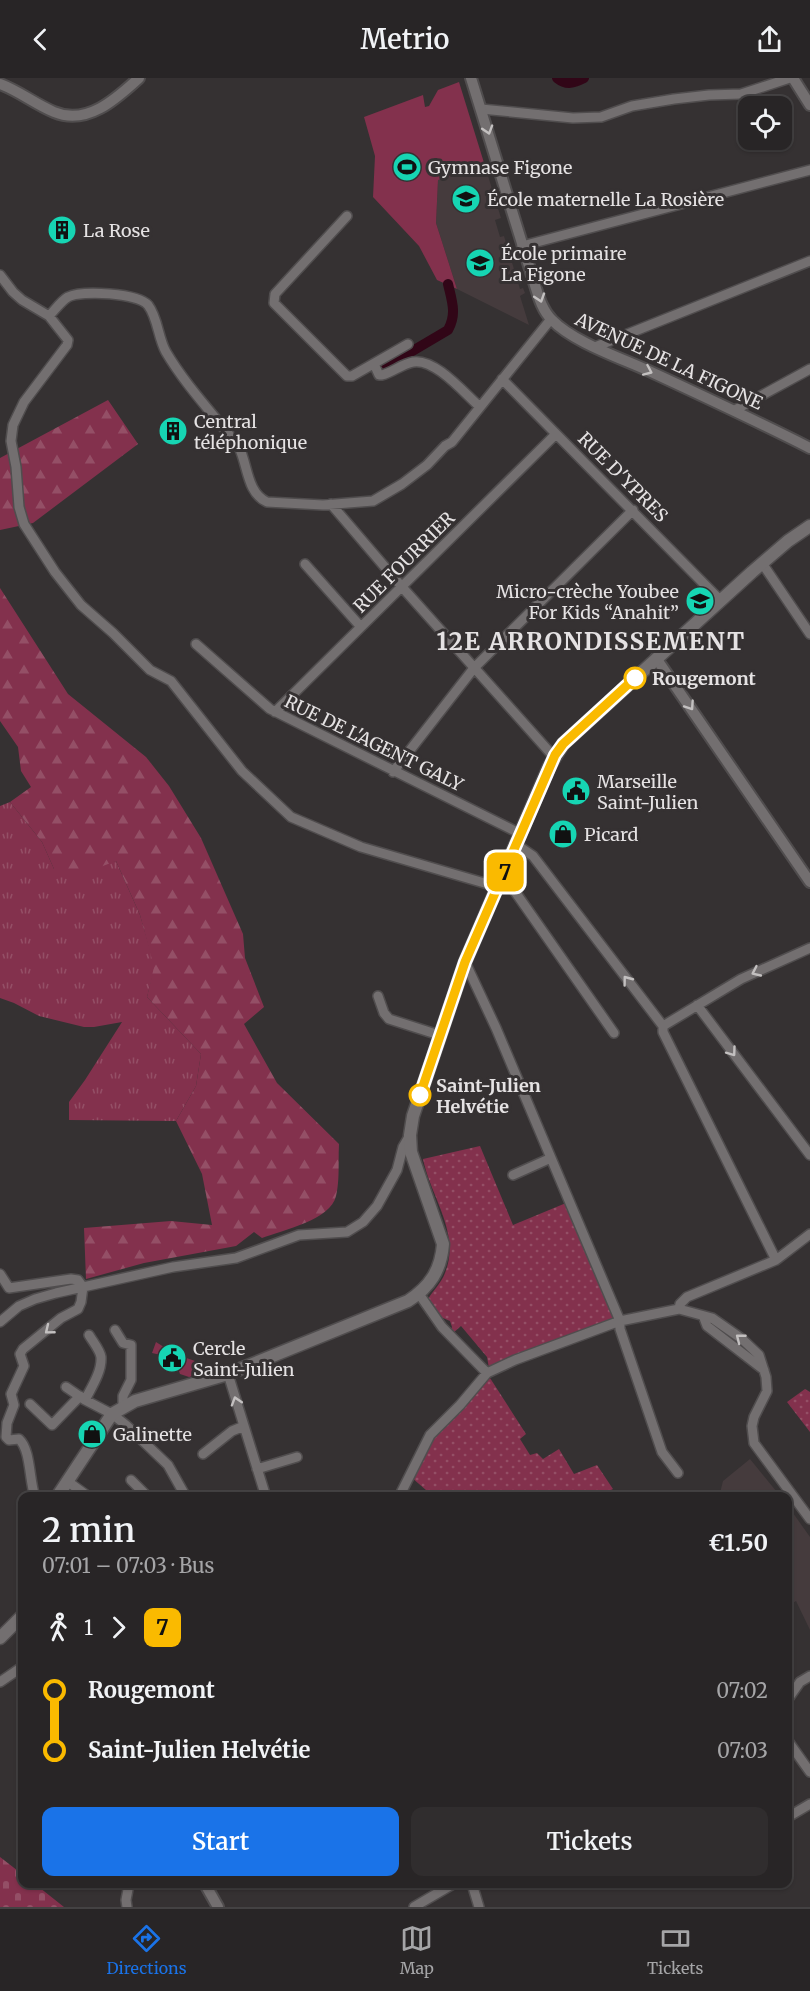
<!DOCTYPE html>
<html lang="en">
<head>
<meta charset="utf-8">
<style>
  body { margin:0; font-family:Merriweather,serif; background:#302d2e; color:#f1f3f6; height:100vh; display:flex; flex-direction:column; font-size:22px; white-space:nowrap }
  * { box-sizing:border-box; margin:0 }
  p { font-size:20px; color:#a5a5a7 }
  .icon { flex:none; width:33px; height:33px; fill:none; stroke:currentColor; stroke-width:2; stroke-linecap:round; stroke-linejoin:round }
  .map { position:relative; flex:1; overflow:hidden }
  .panel { position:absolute; left:18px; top:1414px; width:774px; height:396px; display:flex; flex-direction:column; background:#282526; border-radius:12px; box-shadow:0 2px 4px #0004,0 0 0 2px #444243 }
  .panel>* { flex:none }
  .badge { padding:0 12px; border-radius:9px; font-size:21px; line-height:39px }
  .tools { position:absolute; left:738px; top:18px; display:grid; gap:12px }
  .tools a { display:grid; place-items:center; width:54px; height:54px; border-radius:12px; background:#282526; box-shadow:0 2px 4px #0004,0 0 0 2px #444243; font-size:30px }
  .map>.badge { position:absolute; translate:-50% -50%; box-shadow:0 0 0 3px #fff }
  .legs { display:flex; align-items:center; gap:9px; height:66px; padding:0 24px; font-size:20px }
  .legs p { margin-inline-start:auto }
  .headline { display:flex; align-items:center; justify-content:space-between; height:102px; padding:0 24px }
  h1 { font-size:33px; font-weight:600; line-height:45px }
  .primary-button { display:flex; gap:12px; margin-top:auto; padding:12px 24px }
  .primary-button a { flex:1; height:69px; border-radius:12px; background:#1a73e8; color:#fff; font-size:24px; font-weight:600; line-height:69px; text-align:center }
  .primary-button a+a { background:#302d2e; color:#f1f3f6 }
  ul { padding:0 24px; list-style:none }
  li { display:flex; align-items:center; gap:21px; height:60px; font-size:22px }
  li i { display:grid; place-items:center; width:9px; height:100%; margin:0 8px; background:currentColor }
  li i::after { content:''; width:15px; height:15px; margin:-8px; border:4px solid; border-radius:50%; background:#282526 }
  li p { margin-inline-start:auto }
  li:first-child i { background:linear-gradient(#0000 50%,currentColor 0) }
  li:last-child i { background:linear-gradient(currentColor 50%,#0000 0) }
  header { display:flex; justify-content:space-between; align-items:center; height:78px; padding:0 24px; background:#282526; font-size:27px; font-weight:600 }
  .tab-bar { display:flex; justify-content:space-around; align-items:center; height:84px; border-top:2px solid #444243; background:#282526; font-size:16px; color:#a5a5a7 }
  .tab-bar a { display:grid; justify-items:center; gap:3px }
  .tab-bar .selected { color:#1a73e8 }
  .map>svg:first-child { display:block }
  .built { fill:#453b3d }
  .grass { fill:url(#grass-tufts) }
  .forest { fill:url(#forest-firs) }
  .cemetery { fill:url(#cemetery-stones) }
  .park { fill:url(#park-dots) }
  .pitch { fill:#83314d }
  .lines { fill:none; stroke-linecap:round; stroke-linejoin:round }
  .canal { stroke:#310617; stroke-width:10 }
  .minor-casing { stroke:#504d4e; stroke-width:12 }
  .tertiary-casing { stroke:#504d4e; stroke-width:14 }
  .secondary-casing { stroke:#504d4e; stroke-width:15 }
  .minor { stroke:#736f70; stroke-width:9 }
  .tertiary { stroke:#736f70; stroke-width:10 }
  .secondary { stroke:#736f70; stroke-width:12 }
  .oneway { stroke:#c3c0c0 }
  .line-1-casing { stroke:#fff; stroke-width:14 }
  .line-1 { stroke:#faba00; stroke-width:9 }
  .stop-1-dot { fill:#fff; stroke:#faba00; stroke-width:3 }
  .labels { text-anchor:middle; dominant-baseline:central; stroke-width:6; stroke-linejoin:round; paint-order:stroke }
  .poi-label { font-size:18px; fill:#e5e2e3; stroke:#353132; text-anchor:start }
  .street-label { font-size:18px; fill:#e5e2e3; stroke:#353132 }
  .stop-label { font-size:18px; font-weight:bold; fill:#e5e2e3; stroke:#353132; text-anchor:start }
  .district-label { font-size:24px; font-weight:bold; letter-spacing:1.5px; fill:#e5e2e3; stroke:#353132 }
</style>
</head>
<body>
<header><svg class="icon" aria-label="back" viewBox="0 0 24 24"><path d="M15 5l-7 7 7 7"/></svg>Metrio<svg class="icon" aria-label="share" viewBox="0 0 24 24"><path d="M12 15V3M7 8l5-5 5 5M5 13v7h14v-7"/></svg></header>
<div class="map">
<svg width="810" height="1829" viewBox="0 0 810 1829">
  <defs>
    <pattern id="grass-tufts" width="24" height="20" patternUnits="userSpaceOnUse" patternTransform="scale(1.5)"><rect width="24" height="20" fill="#83314d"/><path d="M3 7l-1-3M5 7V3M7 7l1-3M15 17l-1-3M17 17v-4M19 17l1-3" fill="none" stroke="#944f66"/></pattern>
    <pattern id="forest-firs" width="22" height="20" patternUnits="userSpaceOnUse" patternTransform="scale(1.5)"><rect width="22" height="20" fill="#83314d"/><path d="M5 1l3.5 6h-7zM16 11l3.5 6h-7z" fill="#944f66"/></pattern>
    <pattern id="cemetery-stones" width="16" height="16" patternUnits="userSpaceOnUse" patternTransform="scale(1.5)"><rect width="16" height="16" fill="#83314d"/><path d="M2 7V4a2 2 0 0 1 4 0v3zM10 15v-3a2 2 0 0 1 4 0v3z" fill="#944f66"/></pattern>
    <pattern id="park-dots" width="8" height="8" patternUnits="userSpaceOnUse" patternTransform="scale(1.5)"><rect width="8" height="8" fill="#83314d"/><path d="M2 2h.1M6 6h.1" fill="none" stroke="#944f66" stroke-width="1.8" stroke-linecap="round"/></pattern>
  </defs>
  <rect width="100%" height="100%" fill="#353132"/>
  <path class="built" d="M485 88 501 140 495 142 500 159 504 158 520 211 523 210 525 215 520 218 529 247 457 211 436 145 438 102Z
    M750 1381 781 1419H719L723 1403Z
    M788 1428 810 1459V1552L796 1523 788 1528Z"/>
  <path class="grass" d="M10 724 42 764 54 791 116 783 140 837 155 889 147 919 201 976 196 1008 176 1043 69 1042V1024L85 1002 122 944 94 949H84L39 938 14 925 0 920V728Z"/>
  <path class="forest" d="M108 322 138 366 33 445 0 452V380Z
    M0 510 68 616 146 679 169 708 201 760 243 856 245 880 264 929 244 946 277 1005 339 1066C338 1082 340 1102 336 1118 331 1142 283 1152 262 1160L254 1154 236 1168 144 1185 86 1201 84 1150 171 1143 212 1147 202 1096 176 1043 196 1008 201 976 147 919 154 889 140 837 116 783 71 800 54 791 42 764 10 724 31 709 21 693 18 669 0 643Z"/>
  <path class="cemetery" d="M0 1779 22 1796V1806H35L64 1829H0Z"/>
  <path class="park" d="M480 1068 513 1147 566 1125 615 1242 489 1290 487 1279 461 1248 452 1256 450 1253 452 1249 450 1243 443 1240 438 1242 427 1223C432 1213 441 1206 445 1195 461 1155 431 1120 423 1081Z
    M490 1300 526 1356 520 1361 530 1377 537 1375 543 1381 559 1371 574 1396 597 1387 613 1411 597 1419H434L411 1399 434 1355Z
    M805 1311 810 1314V1354L787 1324Z"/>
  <path class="pitch" d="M459 4 485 88 438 102 436 145 457 211 437 202 419 168 373 119 375 78 364 39 423 17 425 29 429 28 438 12Z
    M156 1264 175 1276 218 1291 189 1299 180 1296 174 1280 152 1275Z"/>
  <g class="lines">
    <path class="canal" d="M557 0C567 8 574 5 584 0
      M382 291 448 252C457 236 452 223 448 206"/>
    <g class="minor-casing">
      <path id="minor" d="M481 31 573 40 601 39 632 28 674 21 709 17 741 16 790 0
        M347 138 275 216 274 225 347 298H352L408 266
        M522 168 810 92
        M0 197 13 214 22 222 49 238 68 262 67 267 24 324 13 347 11 363 16 389 19 429 24 446 55 494 81 527 113 555 150 592 171 603 242 693 291 739 361 769 498 809
        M49 238C55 232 61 223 68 219 82 212 138 215 148 227 158 240 158 260 166 274 186 308 215 338 239 369 248 388 247 415 267 424L323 427 373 423 402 406 427 387 445 368 452 364 551 241
        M595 269 810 183
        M374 286 379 297H382C393 294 402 286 413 284 435 280 464 315 480 329
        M502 301 720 522
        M735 332 810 291
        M331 426 402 509 554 679
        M762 485 810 556
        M305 486 361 549
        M196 566 270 631 521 756
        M275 634 556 356
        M393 694 474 590 633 432
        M517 767 533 778 663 948V954L776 1182 687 1219 680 1226 679 1231
        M503 799 509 805 614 955
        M465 884 496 950 620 1243V1251L662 1374 678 1395
        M378 918 384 935 389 941 439 957
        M697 927 810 1077
        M663 948 741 901 810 870
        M513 1097 551 1080
        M776 1182 810 1156
        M0 1196 9 1210 71 1201 78 1202 83 1209
        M419 1216 442 1249 487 1295
        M704 1240 707 1248 764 1292
        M0 1244 19 1228 35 1221 56 1215 173 1189 236 1180 299 1157 347 1154 363 1144 377 1128 397 1092 403 1069 410 1057
        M115 1252 123 1265 131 1267V1302L123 1318V1329
        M228 1296 266 1419
        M66 1309 85 1322 112 1336 126 1347 168 1387 186 1419
        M85 1322C91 1310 102 1294 101 1279 100 1272 93 1264 89 1257
        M30 1326 52 1347 80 1318
        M203 1376 232 1353 244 1348
        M257 1391 297 1379
        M131 1402 148 1419
        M67 1403 89 1419
        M35 1419C29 1402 31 1372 19 1361L9 1362 6 1359 7 1345 14 1327 11 1316 24 1288 20 1276 23 1271 61 1240 78 1231 81 1224 83 1209
        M399 1419 430 1357 460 1327 487 1295 515 1282 620 1243 679 1231 712 1240 742 1261 759 1277 766 1299 767 1313 754 1339 752 1348 754 1365 810 1441
        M0 1604 22 1589
        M788 1621 800 1604 810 1598
        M788 1663 810 1694
        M788 1739 810 1726
        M472 1806 479 1829
        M127 1829 126 1822 129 1806
        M414 1829 453 1806"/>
    </g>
    <g class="tertiary-casing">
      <path id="tertiary" d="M471 0 533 201C538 216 541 231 552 242 573 264 621 280 649 293 703 318 757 343 810 370
        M793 0 810 27
        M0 6C19 13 35 26 54 34 87 48 116 21 139 0
        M656 580 810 804
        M205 1806 218 1829"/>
    </g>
    <g class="secondary-casing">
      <path id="secondary" d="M57 1419 112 1336 135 1323 228 1296 408 1223C430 1209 441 1192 443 1166L411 1074 410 1057 413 1038 465 884 549 689 563 666 752 494 788 463 810 448
        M0 1560 22 1538"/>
    </g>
    <use href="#minor" class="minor"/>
    <use href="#tertiary" class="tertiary"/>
    <use href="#secondary" class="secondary"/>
  </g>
  <defs><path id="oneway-chevron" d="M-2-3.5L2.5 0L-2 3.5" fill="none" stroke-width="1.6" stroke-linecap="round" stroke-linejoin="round" transform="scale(1.5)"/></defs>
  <g class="oneway">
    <use href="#oneway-chevron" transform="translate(488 52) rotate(73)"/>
    <use href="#oneway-chevron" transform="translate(540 220) rotate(72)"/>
    <use href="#oneway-chevron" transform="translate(648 293) rotate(24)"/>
    <use href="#oneway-chevron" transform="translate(690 628) rotate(56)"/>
    <use href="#oneway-chevron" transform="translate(756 894) rotate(155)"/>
    <use href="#oneway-chevron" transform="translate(627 902) rotate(-127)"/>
    <use href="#oneway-chevron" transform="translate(732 974) rotate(54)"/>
    <use href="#oneway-chevron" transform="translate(49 1252) rotate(141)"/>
    <use href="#oneway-chevron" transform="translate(740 1260) rotate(-142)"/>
    <use href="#oneway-chevron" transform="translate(236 1323) rotate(-107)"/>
  </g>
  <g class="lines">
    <g class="line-1-casing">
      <path id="line-1" d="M420 1017 465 884 555 677 563 666 635 600"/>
    </g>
    <use href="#line-1" class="line-1"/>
  </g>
  <defs>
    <g id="stadium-disc" transform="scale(1.5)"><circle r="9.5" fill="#16d5b3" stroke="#353132"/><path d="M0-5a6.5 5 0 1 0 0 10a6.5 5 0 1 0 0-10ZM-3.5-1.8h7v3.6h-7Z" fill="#111"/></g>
    <g id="school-disc" transform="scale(1.5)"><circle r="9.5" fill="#16d5b3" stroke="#353132"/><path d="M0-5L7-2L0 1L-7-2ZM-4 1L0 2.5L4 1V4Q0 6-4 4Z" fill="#111"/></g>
    <g id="building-disc" transform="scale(1.5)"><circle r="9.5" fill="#16d5b3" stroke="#353132"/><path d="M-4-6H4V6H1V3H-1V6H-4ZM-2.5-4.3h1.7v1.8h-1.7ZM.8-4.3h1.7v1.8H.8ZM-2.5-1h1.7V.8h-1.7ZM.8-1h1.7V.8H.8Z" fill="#111"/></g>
    <g id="civic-disc" transform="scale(1.5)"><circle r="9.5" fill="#16d5b3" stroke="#353132"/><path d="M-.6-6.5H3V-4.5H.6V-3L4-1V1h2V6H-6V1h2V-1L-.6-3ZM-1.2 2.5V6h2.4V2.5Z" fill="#111"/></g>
    <g id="shop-disc" transform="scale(1.5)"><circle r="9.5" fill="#16d5b3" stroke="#353132"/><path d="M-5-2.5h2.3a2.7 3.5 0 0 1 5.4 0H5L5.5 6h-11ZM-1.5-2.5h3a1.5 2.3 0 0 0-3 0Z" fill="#111"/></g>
  </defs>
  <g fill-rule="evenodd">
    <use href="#stadium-disc" x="407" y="89"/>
    <use href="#school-disc" x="466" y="121"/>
    <use href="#building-disc" x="62" y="152"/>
    <use href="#school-disc" x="480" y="185"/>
    <use href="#building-disc" x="173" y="353"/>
    <use href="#school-disc" x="700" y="523"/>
    <use href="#civic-disc" x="576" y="713"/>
    <use href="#shop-disc" x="563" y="756"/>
    <use href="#civic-disc" x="172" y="1280"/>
    <use href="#shop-disc" x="92" y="1356"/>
  </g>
  <g class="stop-1-dot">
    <circle cx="635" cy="600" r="10"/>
    <circle cx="420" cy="1017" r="10"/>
  </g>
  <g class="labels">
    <g class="poi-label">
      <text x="428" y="89">Gymnase Figone</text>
      <text x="487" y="121">École maternelle La Rosière</text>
      <text x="83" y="152">La Rose</text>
      <text x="501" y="175">École primaire<tspan x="501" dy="21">La Figone</tspan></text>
      <text x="194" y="343">Central<tspan x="194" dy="21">téléphonique</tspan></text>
      <text x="679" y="513" text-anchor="end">Micro-crèche Youbee<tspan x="679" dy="21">For Kids “Anahit”</tspan></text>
      <text x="597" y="703">Marseille<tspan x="597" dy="21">Saint-Julien</tspan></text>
      <text x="584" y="756">Picard</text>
      <text x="193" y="1270">Cercle<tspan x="193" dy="21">Saint-Julien</tspan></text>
      <text x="113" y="1356">Galinette</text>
    </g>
    <g class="street-label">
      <text transform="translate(669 283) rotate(25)">AVENUE DE LA FIGONE</text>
      <text transform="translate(623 399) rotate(45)">RUE D'YPRES</text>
      <text transform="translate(404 484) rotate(-45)">RUE FOURRIER</text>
      <text transform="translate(374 665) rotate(26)">RUE DE L'AGENT GALY</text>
    </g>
    <g class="stop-label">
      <text x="652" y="600">Rougemont</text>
      <text x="436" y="1007">Saint-Julien<tspan x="436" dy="21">Helvétie</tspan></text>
    </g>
    <g class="district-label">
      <text x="591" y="563">12E ARRONDISSEMENT</text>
    </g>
  </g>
</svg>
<div class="tools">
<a><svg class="icon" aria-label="locate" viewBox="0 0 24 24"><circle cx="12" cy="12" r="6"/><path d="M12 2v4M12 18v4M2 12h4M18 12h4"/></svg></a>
</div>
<b class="badge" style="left:505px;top:794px;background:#faba00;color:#111">7</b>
<section class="panel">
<div class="headline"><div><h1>2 min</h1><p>07:01 – 07:03 · Bus</p></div><b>€1.50</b></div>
<div class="legs"><svg class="icon" aria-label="walk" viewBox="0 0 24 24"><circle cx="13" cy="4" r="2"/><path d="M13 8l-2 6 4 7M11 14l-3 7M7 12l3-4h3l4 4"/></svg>1<svg class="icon" aria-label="forward" viewBox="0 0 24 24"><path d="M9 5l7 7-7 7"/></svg><b class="badge" style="background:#faba00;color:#111">7</b></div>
<ul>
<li><i style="color:#faba00"></i><b>Rougemont</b><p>07:02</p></li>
<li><i style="color:#faba00"></i><b>Saint-Julien Helvétie</b><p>07:03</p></li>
</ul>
<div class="primary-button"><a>Start</a><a>Tickets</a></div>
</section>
</div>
<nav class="tab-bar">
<a class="selected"><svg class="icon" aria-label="directions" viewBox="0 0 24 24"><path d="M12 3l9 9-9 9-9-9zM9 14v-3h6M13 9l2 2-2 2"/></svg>Directions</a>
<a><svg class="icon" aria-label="map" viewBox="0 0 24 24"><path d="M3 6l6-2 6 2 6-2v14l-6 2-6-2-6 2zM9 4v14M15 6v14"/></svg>Map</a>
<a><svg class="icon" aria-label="tickets" viewBox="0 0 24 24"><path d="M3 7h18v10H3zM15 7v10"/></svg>Tickets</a>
</nav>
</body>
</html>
